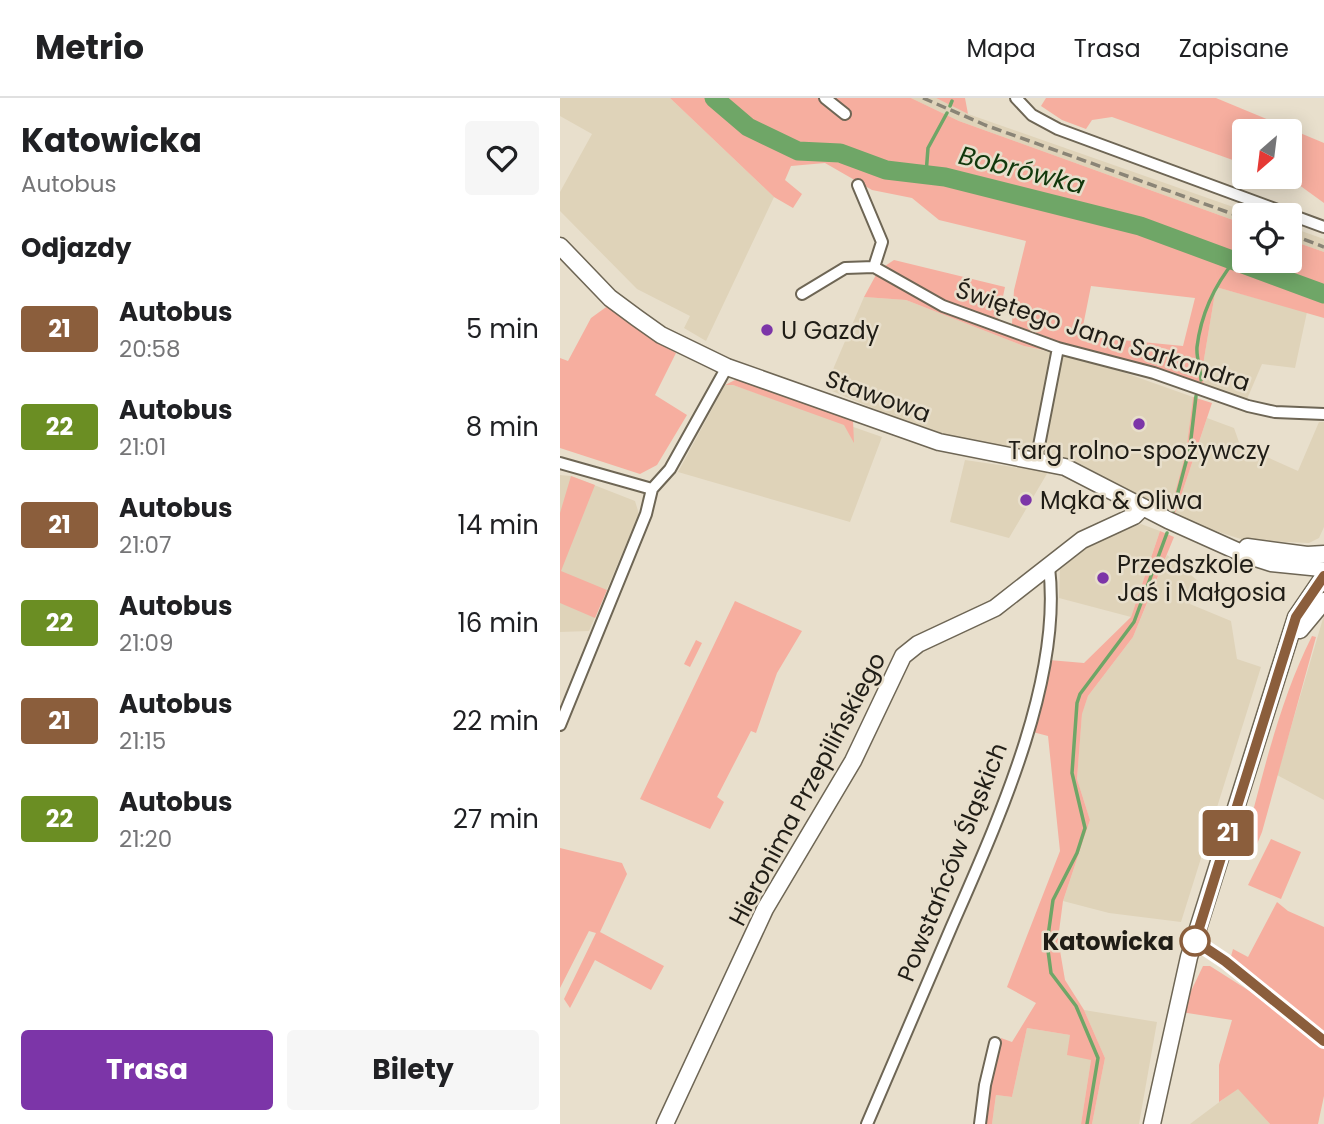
<!DOCTYPE html>
<html lang="pl">
<head>
<meta charset="utf-8">
<style>
  body { margin:0; font-family:Poppins,sans-serif; background:#f6f6f6; color:#202124; height:100vh; display:flex; flex-direction:column; font-size:26px; white-space:nowrap }
  * { box-sizing:border-box; margin:0 }
  p { font-size:23px; color:#757577 }
  .icon { flex:none; width:38px; height:38px; fill:none; stroke:currentColor; stroke-width:2; stroke-linecap:round; stroke-linejoin:round }
  .map { position:relative; flex:1; overflow:hidden }
  .details { display:flex; flex-direction:column; background:#fff; width:560px }
  .details>* { flex:none }
  .badge { padding:0 14px; border-radius:5px; font-size:24px; line-height:46px }
  .needle { width:46px; rotate:208deg }
  .buttons { position:absolute; left:672px; top:21px; display:grid; gap:14px }
  .buttons a { display:grid; place-items:center; width:70px; height:70px; border-radius:7px; background:#fff; box-shadow:0 4px 18px #0003; font-size:35px }
  .map>.badge { position:absolute; translate:-50% -50%; box-shadow:0 0 0 4px #fff }
  h2 { padding:0 21px; font-size:26px; line-height:63px }
  .round { display:grid; place-items:center; flex:none; width:74px; height:74px; border-radius:7px; background:#f6f6f6 }
  .overview { display:flex; align-items:center; justify-content:space-between; height:119px; padding:0 21px }
  h1 { font-size:33px; font-weight:700; line-height:52px }
  .button { display:flex; gap:14px; margin-top:auto; padding:14px 21px }
  .button a { flex:1; height:80px; border-radius:7px; background:#7c35a8; color:#fff; font-size:28px; font-weight:700; line-height:80px; text-align:center }
  .button a+a { background:#f6f6f6; color:#202124 }
  ul { padding:0; list-style:none }
  li { display:flex; align-items:center; gap:21px; height:98px; padding:0 21px }
  li div { flex:1 }
  li b { display:block; font-size:26px }
  li em { font-style:normal }
  li .badge { min-width:77px; font-weight:700; text-align:center }
  header { display:flex; align-items:center; gap:42px; box-sizing:border-box; height:98px; padding:0 35px; background:#fff; border-bottom:2px solid #e0e0e0 }
  header strong { font-size:33px }
  nav { display:flex; gap:38px; margin-inline-start:auto; font-size:24px }
  main { display:flex; flex:1; min-height:0 }
  .map>svg:first-child { display:block }
  .built { fill:#dfd3b9 }
  .green { fill:#f6ae9f; fill-rule:evenodd }
  .lines { fill:none; stroke-linecap:round; stroke-linejoin:round }
  .stream { stroke:#6fa667; stroke-width:3.5 }
  .river { stroke:#6fa667; stroke-width:19 }
  .street-casing { stroke:#6e6655; stroke-width:14 }
  .secondary-casing { stroke:#6e6655; stroke-width:19 }
  .street { stroke:#fff; stroke-width:10 }
  .secondary { stroke:#fff; stroke-width:16 }
  .rail { stroke:#8a8476; stroke-width:3.5; stroke-dasharray:10 5; stroke-linecap:butt }
  .line-casing { stroke:#fff; stroke-width:16 }
  .line { stroke:#8b5e3c; stroke-width:10 }
  .poi-dot { fill:#7c35a8; stroke:#e8dfcc; stroke-width:2.5 }
  .stop-dot { fill:#fff; stroke:#8b5e3c; stroke-width:3.5 }
  .labels { text-anchor:middle; dominant-baseline:central; stroke-width:5; stroke-linejoin:round; paint-order:stroke }
  .poi-label { font-size:24px; fill:#201d16; stroke:#e8dfcc; text-anchor:start }
  .street-label { font-size:24px; fill:#201d16; stroke:#e8dfcc }
  .stop-label { font-size:24px; font-weight:bold; fill:#201d16; stroke:#e8dfcc; text-anchor:end }
  .water-label { font-size:26px; font-style:italic; fill:#11380c; stroke:#e8dfcc }
</style>
</head>
<body>
<header>
<strong>Metrio</strong>
<nav><a>Mapa</a><a>Trasa</a><a>Zapisane</a></nav>
</header>
<main>
<section class="details">
<div class="overview"><div><h1>Katowicka</h1><p>Autobus</p></div><a class="round"><svg class="icon" aria-label="heart" viewBox="0 0 24 24"><path d="M12 20l-8-8c-3-5 5-10 8-4 3-6 11-1 8 4z"/></svg></a></div>
<h2>Odjazdy</h2>
<ul>
<li><span class="badge" style="background:#8b5e3c;color:#fff">21</span><div><b>Autobus</b><p>20:58</p></div><em>5 min</em></li>
<li><span class="badge" style="background:#6b8e23;color:#fff">22</span><div><b>Autobus</b><p>21:01</p></div><em>8 min</em></li>
<li><span class="badge" style="background:#8b5e3c;color:#fff">21</span><div><b>Autobus</b><p>21:07</p></div><em>14 min</em></li>
<li><span class="badge" style="background:#6b8e23;color:#fff">22</span><div><b>Autobus</b><p>21:09</p></div><em>16 min</em></li>
<li><span class="badge" style="background:#8b5e3c;color:#fff">21</span><div><b>Autobus</b><p>21:15</p></div><em>22 min</em></li>
<li><span class="badge" style="background:#6b8e23;color:#fff">22</span><div><b>Autobus</b><p>21:20</p></div><em>27 min</em></li>
</ul>
<div class="button"><a>Trasa</a><a>Bilety</a></div>
</section>
<div class="map">
<svg width="764" height="1026" viewBox="0 0 764 1026">
  <rect width="100%" height="100%" fill="#e8dfcc"/>
  <path class="built" d="M0 0H110L214 99 146 243 124 230 130 218 77 191 0 113V94L32 36 0 18Z
    M351 0H376L408 16 696 117H684V126L399 23Z
    M730 129 764 141V154L730 142Z
    M656 189 747 214 735 270 702 266 687 301 644 287 642 273Z
    M304 199 346 202 464 248 540 266 633 299 626 354 610 413 520 366 388 342 265 290Z
    M165 287H173L322 339 290 424 118 374Z
    M647 320 674 330 680 347 738 373 759 324H764V429L759 440 749 445 684 442 646 430 615 416Z
    M405 362 488 374 449 440 390 424Z
    M0 377 11 378 75 403 79 416 29 533 0 534Z
    M581 426 600 433 571 519 499 500 500 471 533 445Z
    M607 457 638 483 630 506 671 523 677 561 701 569 621 824 549 815 503 803 530 722 517 681 522 615 528 598 573 539Z
    M764 517V702L717 677Z
    M524 912 597 924 579 1026H532L545 960Z
    M467 930 510 937 531 962 521 1026H432L436 997 452 999Z
    M678 990 710 1026H630Z"/>
  <path class="green" d="M110 0H351L399 23 684 126V163H730V142L764 154V220L656 189 642 273 644 287 519 251 452 226 454 192 466 143 379 122 352 100 312 92 265 65 231 68 225 82 242 96 233 110 214 99ZM531 188 635 200 623 248 521 238Z
    M376 0H405L408 16Z
    M486 0H656L764 45V105L735 84 721 79H730V33H684V66L552 19 532 22 526 31 502 22 481 8Z
    M334 162 445 189 438 222 379 200 322 170Z
    M317 175 485 249 488 253 464 248 346 202 304 199Z
    M49 207 88 239 116 255 95 297 127 317 97 367 80 376 0 350V260L8 263 31 220Z
    M177 281 293 322 294 345 284 327 173 287H165Z
    M633 299 652 305 615 416 610 413 626 354Z
    M11 378 35 387 1 473 47 492 35 520 0 505V415Z
    M600 433 614 439 573 539 528 598 522 616 517 681 530 722 503 803 498 841 505 882 524 912 545 960 532 1026H521L531 962 507 957 510 937 467 930 452 999 436 997 432 1026H425L428 989 441 940 452 944 476 905 447 889 500 753 488 638 469 633 489 562 524 565 571 519Z
    M175 503 242 533 217 575 196 635 191 633 157 699 164 704 150 731 80 701Z
    M752 538 756 539 702 734 695 751 684 748C703 676 719 604 752 538Z
    M136 542 142 545 130 569 124 566Z
    M711 741 741 754 721 801 688 787Z
    M0 750 62 765 67 776 40 834 104 868 91 892 35 862 10 910 4 901 36 835 29 833 0 890Z
    M717 804 728 813 764 829V936L670 862 673 851 688 859Z
    M643 868H650L691 894 764 951V998L758 1026H710L678 991 659 1004V967L672 922 621 914Z"/>
  <g class="lines">
    <path class="stream" d="M390 8 392 3
      M366 76 368 50 387 15
      M641 282C641 271 636 260 637 249 641 215 654 188 675 162
      M613 413 630 349 636 298
      M527 1026 538 960 516 908 491 875 487 845 493 802 517 755 525 730 512 675 517 605 520 596 574 524 607 435"/>
    <path class="river" d="M154 0 188 29 238 53 280 55 326 72 385 79 580 128 764 196"/>
    <g class="street-casing">
      <path id="street" d="M265 0 285 16
        M456 0 472 17 498 31 764 129
        M298 87 322 144 314 169
        M242 196 285 170 314 169 383 208 498 250 594 275 688 308 715 314 764 316
        M476 363 498 250
        M0 365 92 391
        M0 627 86 416 92 391 110 371 167 269
        M635 843 665 863 764 943
        M307 1026C335 961 363 895 391 830 436 727 503 582 489 469
        M420 1026 425 987 435 945"/>
    </g>
    <g class="secondary-casing">
      <path id="secondary" d="M0 148 50 200 77 220 101 237 167 269 379 344 505 369 608 422 686 457 711 465 761 470
        M687 449 747 457 764 456
        M740 532 764 503
        M105 1026 205 811 293 663 343 558 358 546 435 510 522 442 574 418 583 409
        M592 1026 629 859 736 519 764 478"/>
    </g>
    <use href="#street" class="street"/>
    <use href="#secondary" class="secondary"/>
    <path class="rail" d="M363 0 425 27 684 120
      M730 136 764 149"/>
  </g>
  <g class="lines">
    <g class="line-casing">
      <path id="line" d="M764 478 736 519 635 843 665 863 764 943"/>
    </g>
    <use href="#line" class="line"/>
  </g>
  <g class="poi-dot">
    <circle cx="207" cy="232" r="7"/>
    <circle cx="579" cy="326" r="7"/>
    <circle cx="466" cy="402" r="7"/>
    <circle cx="543" cy="480" r="7"/>
  </g>
  <circle class="stop-dot" cx="635" cy="843" r="14"/>
  <g class="labels">
    <g class="poi-label">
      <text x="221" y="232">U Gazdy</text>
      <text x="579" y="352" text-anchor="middle">Targ rolno-spożywczy</text>
      <text x="480" y="402">Mąka &amp; Oliwa</text>
      <text x="557" y="466">Przedszkole<tspan x="557" dy="28">Jaś i Małgosia</tspan></text>
    </g>
    <g class="street-label">
      <text transform="translate(543 238) rotate(18)">Świętego Jana Sarkandra</text>
      <text transform="translate(318 298) rotate(20)">Stawowa</text>
      <text transform="translate(247 691) rotate(-62)">Hieronima Przepilińskiego</text>
      <text transform="translate(392 764) rotate(-68)">Powstańców Śląskich</text>
    </g>
    <g class="stop-label">
      <text x="614" y="843">Katowicka</text>
    </g>
    <g class="water-label">
      <text transform="translate(462 72) rotate(14)">Bobrówka</text>
    </g>
  </g>
</svg>
<div class="buttons">
<a><svg class="needle" viewBox="-14 -14 28 28"><path d="M0-13l5 13h-10z" fill="#e53935"/><path d="M0 13l5-13h-10z" fill="#757577"/></svg></a>
<a><svg class="icon" aria-label="locate" viewBox="0 0 24 24"><circle cx="12" cy="12" r="6"/><path d="M12 2v4M12 18v4M2 12h4M18 12h4"/></svg></a>
</div>
<b class="badge" style="left:668px;top:735px;background:#8b5e3c;color:#fff">21</b>
</div>
</main>
</body>
</html>
